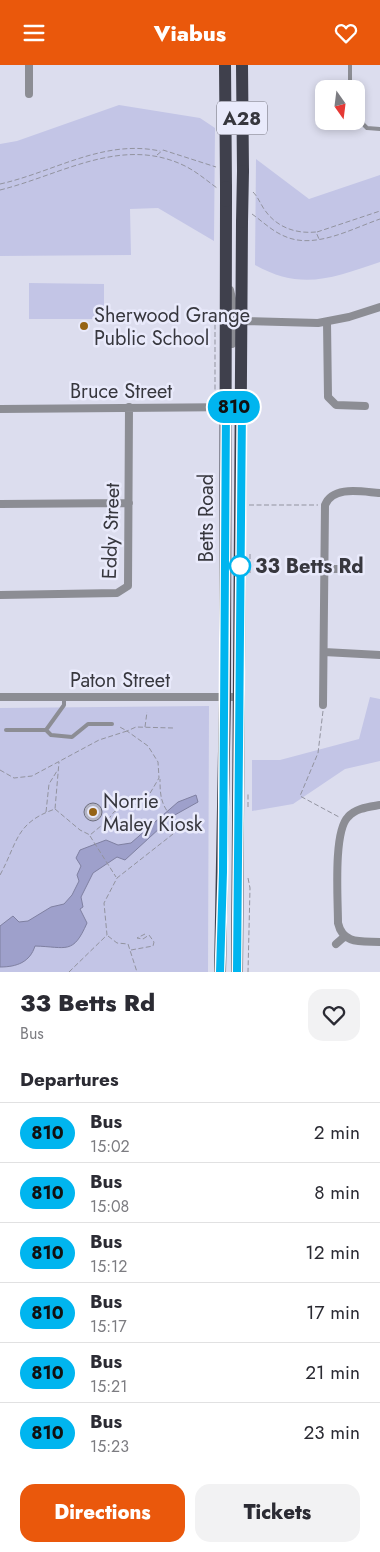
<!DOCTYPE html>
<html lang="en">
<head>
<meta charset="utf-8">
<style>
  body { margin:0; font-family:Jost,sans-serif; background:#f2f2f3; color:#2b2b33; height:100vh; display:flex; flex-direction:column; font-size:19px; white-space:nowrap }
  * { box-sizing:border-box; margin:0 }
  p { font-size:16px; color:#7c7c81 }
  .icon { flex:none; width:28px; height:28px; fill:none; stroke:currentColor; stroke-width:2; stroke-linecap:round; stroke-linejoin:round }
  .map { position:relative; height:907px; overflow:hidden }
  .details { display:flex; flex-direction:column; background:#fff; flex:1 }
  .details>* { flex:none }
  .badge { padding:0 10px; border-radius:16px; font-size:18px; line-height:32px }
  .needle { width:32px; rotate:166deg }
  .buttons { position:absolute; left:315px; top:15px; display:grid; gap:10px }
  .buttons a { display:grid; place-items:center; width:50px; height:50px; border-radius:10px; background:#fff; box-shadow:0 2px 8px #0003; font-size:25px }
  .map>.badge { position:absolute; translate:-50% -50%; box-shadow:0 0 0 2px #fff }
  h2 { padding:0 20px; font-size:19px; line-height:45px }
  .round { display:grid; place-items:center; flex:none; width:52px; height:52px; border-radius:15px; background:#f2f2f3 }
  .headline { display:flex; align-items:center; justify-content:space-between; height:85px; padding:0 20px }
  h1 { font-size:24px; font-weight:800; line-height:38px }
  .cta { display:flex; gap:10px; margin-top:auto; padding:10px 20px }
  .cta a { flex:1; height:58px; border-radius:15px; background:#ea580c; color:#fff; font-size:20px; font-weight:800; line-height:58px; text-align:center }
  .cta a+a { background:#f2f2f3; color:#2b2b33 }
  ul { padding:0; list-style:none }
  li { display:flex; align-items:center; gap:15px; height:60px; padding:0 20px; border-top:1px solid #e1e1e2 }
  li div { flex:1 }
  li b { display:block; font-size:19px }
  li em { font-style:normal }
  li .badge { min-width:55px; font-weight:700; text-align:center }
  header { display:flex; justify-content:space-between; align-items:center; height:65px; padding:0 20px; background:#ea580c; color:#fff; font-size:22px; font-weight:800 }
  .map>svg:first-child { display:block }
  .green { fill:#c3c5e6 }
  .water { fill:#9ea0cb; stroke:#7f80a1 }
  .building { fill:#b4b5c5; stroke:#6d6e7d }
  .lines { fill:none; stroke-linecap:round; stroke-linejoin:round }
  .path { stroke:#92939f; stroke-width:1; stroke-dasharray:5 2.5; stroke-linecap:butt }
  .service { stroke:#8c8d94; stroke-width:4 }
  .minor { stroke:#8c8d94; stroke-width:8 }
  .trunk { stroke:#3f404c; stroke-width:12 }
  .trunk-bridge { stroke:#3f404c; stroke-width:12 }
  .line-casing { stroke:#fff; stroke-width:11 }
  .line { stroke:#00b5ef; stroke-width:8 }
  .poi-dot { fill:#956315; stroke:#e9eafb; stroke-width:2 }
  .stop-dot { fill:#fff; stroke:#00b5ef; stroke-width:2.5 }
  .labels { text-anchor:middle; dominant-baseline:central; stroke-width:5; stroke-linejoin:round; paint-order:stroke }
  .shield { fill:#e9eafb; stroke:#6c6d77; stroke-width:1 }
  .shield-label { font-size:19px; font-weight:bold; fill:#37373e }
  .poi-label { font-size:20px; fill:#37373e; stroke:#e9eafb; text-anchor:start }
  .street-label { font-size:20px; fill:#37373e; stroke:#e9eafb }
  .stop-label { font-size:20px; font-weight:bold; fill:#37373e; stroke:#e9eafb; text-anchor:start }
</style>
</head>
<body>
<header><svg class="icon" aria-label="menu" viewBox="0 0 24 24"><path d="M4 6h16M4 12h16M4 18h16"/></svg>Viabus<svg class="icon" aria-label="heart" viewBox="0 0 24 24"><path d="M12 20l-8-8c-3-5 5-10 8-4 3-6 11-1 8 4z"/></svg></header>
<div class="map">
<svg width="380" height="907" viewBox="0 0 380 907">
  <rect width="100%" height="100%" fill="#dcddee"/>
  <path class="green" d="M119 40 200 53 215 63 214 176 158 143 130 144 131 190 0 191V79L17 76Z
    M256 94 309 134 380 110V197C332 213 302 226 255 200Z
    M29 218 104 219V254H29Z
    M370 632 380 634V696L345 704 293 739 252 746V695H280L359 674Z
    M209 641 208 907H0V643Z"/>
  <path class="water" d="M196 730 198 737 173 751 125 795 117 792 93 808 81 832 83 842 80 844 87 858C73 890 67 882 35 881 30 897 17 902 0 902V861L13 851 19 857 28 856 51 842 64 839 72 830 79 816 77 810 81 801 76 793 80 785 106 775 118 780 131 778 178 737Z"/>
  <path class="building" d="M84 747a9 9 0 1 1 18 0a9 9 0 1 1-18 0Z"/>
  <g class="lines">
    <path class="path" d="M157 90 163 85 216 102
      M0 119C54 107 103 74 160 86
      M0 125C61 110 122 70 185 101 197 107 206 115 217 123
      M253 127C258 132 260 138 264 144 276 162 295 169 316 167L319 174
      M252 149C262 156 272 166 284 171 314 185 351 164 380 154
      M317 167 380 146
      M215 332V253
      M249 440H318
      M250 489V508
      M323 646 318 688 300 731 339 752
      M145 662 147 647
      M0 705 14 713 32 711 99 675 127 666 118 661
      M248 742V729
      M55 744 80 765 90 770 107 756 114 747 124 741 140 739 149 730 159 713 158 697 148 681 127 666 136 662 173 663
      M46 747 49 719 57 706
      M90 771 116 812
      M0 810C18 777 15 758 55 744L59 697
      M248 813 250 823 248 907
      M108 871 117 878 128 879 137 907
      M131 885 153 881 154 877 149 870 143 874 137 873 145 869
      M69 907 107 870 104 838 117 813 173 769 172 752C161 740 160 731 160 714"/>
    <path class="service" d="M350 0V19L353 24
      M356 27 359 29 362 58 367 63 380 64
      M6 665H46L64 640V632
      M46 665 51 670 72 672 88 659H112"/>
    <path class="minor" d="M29 29V0
      M230 225 236 251 243 256 318 258 349 252 380 242
      M327 257 328 332 336 340 365 341
      M232 279 233 263 243 256
      M0 344 243 342
      M0 439 129 438
      M324 504H348
      M0 530 117 528 128 521 129 342
      M324 587 380 590
      M0 632H239
      M323 640 325 440C333 420 363 427 380 428
      M380 740C369 742 356 743 348 752 333 767 338 835 338 858 343 880 362 876 380 877
      M336 879 344 872"/>
    <path class="trunk" d="M225 0 226 122
      M242 0 243 106
      M220 907 225 632 226 136
      M237 907 242 157"/>
    <path class="trunk-bridge" d="M226 122V136
      M242 157 243 106"/>
  </g>
  <g class="lines">
    <g class="line-casing">
      <path id="line" d="M220 907 223 807 226 342H242L237 907"/>
    </g>
    <use href="#line" class="line"/>
  </g>
  <g class="poi-dot">
    <circle cx="84" cy="261" r="5"/>
    <circle cx="93" cy="747" r="5"/>
  </g>
  <circle class="stop-dot" cx="240" cy="501" r="10"/>
  <g class="labels">
    <rect class="shield" x="217" y="36.5" width="50" height="33" rx="4"/>
    <g class="shield-label">
      <text x="242" y="53">A28</text>
    </g>
    <g class="poi-label">
      <text x="94" y="250">Sherwood Grange<tspan x="94" dy="23">Public School</tspan></text>
      <text x="103" y="736">Norrie<tspan x="103" dy="23">Maley Kiosk</tspan></text>
    </g>
    <g class="street-label">
      <text x="121" y="326">Bruce Street</text>
      <text transform="translate(206 453) rotate(-90)">Betts Road</text>
      <text transform="translate(111 466) rotate(-88)">Eddy Street</text>
      <text x="120" y="615">Paton Street</text>
    </g>
    <g class="stop-label">
      <text x="255" y="501">33 Betts Rd</text>
    </g>
  </g>
</svg>
<div class="buttons">
<a><svg class="needle" viewBox="-14 -14 28 28"><path d="M0-13l5 13h-10z" fill="#e53935"/><path d="M0 13l5-13h-10z" fill="#7c7c81"/></svg></a>
</div>
<b class="badge" style="left:234px;top:342px;background:#00b5ef;color:#111">810</b>
</div>
<section class="details">
<div class="headline"><div><h1>33 Betts Rd</h1><p>Bus</p></div><a class="round"><svg class="icon" aria-label="heart" viewBox="0 0 24 24"><path d="M12 20l-8-8c-3-5 5-10 8-4 3-6 11-1 8 4z"/></svg></a></div>
<h2>Departures</h2>
<ul>
<li><span class="badge" style="background:#00b5ef;color:#111">810</span><div><b>Bus</b><p>15:02</p></div><em>2 min</em></li>
<li><span class="badge" style="background:#00b5ef;color:#111">810</span><div><b>Bus</b><p>15:08</p></div><em>8 min</em></li>
<li><span class="badge" style="background:#00b5ef;color:#111">810</span><div><b>Bus</b><p>15:12</p></div><em>12 min</em></li>
<li><span class="badge" style="background:#00b5ef;color:#111">810</span><div><b>Bus</b><p>15:17</p></div><em>17 min</em></li>
<li><span class="badge" style="background:#00b5ef;color:#111">810</span><div><b>Bus</b><p>15:21</p></div><em>21 min</em></li>
<li><span class="badge" style="background:#00b5ef;color:#111">810</span><div><b>Bus</b><p>15:23</p></div><em>23 min</em></li>
</ul>
<div class="cta"><a>Directions</a><a>Tickets</a></div>
</section>
</body>
</html>
